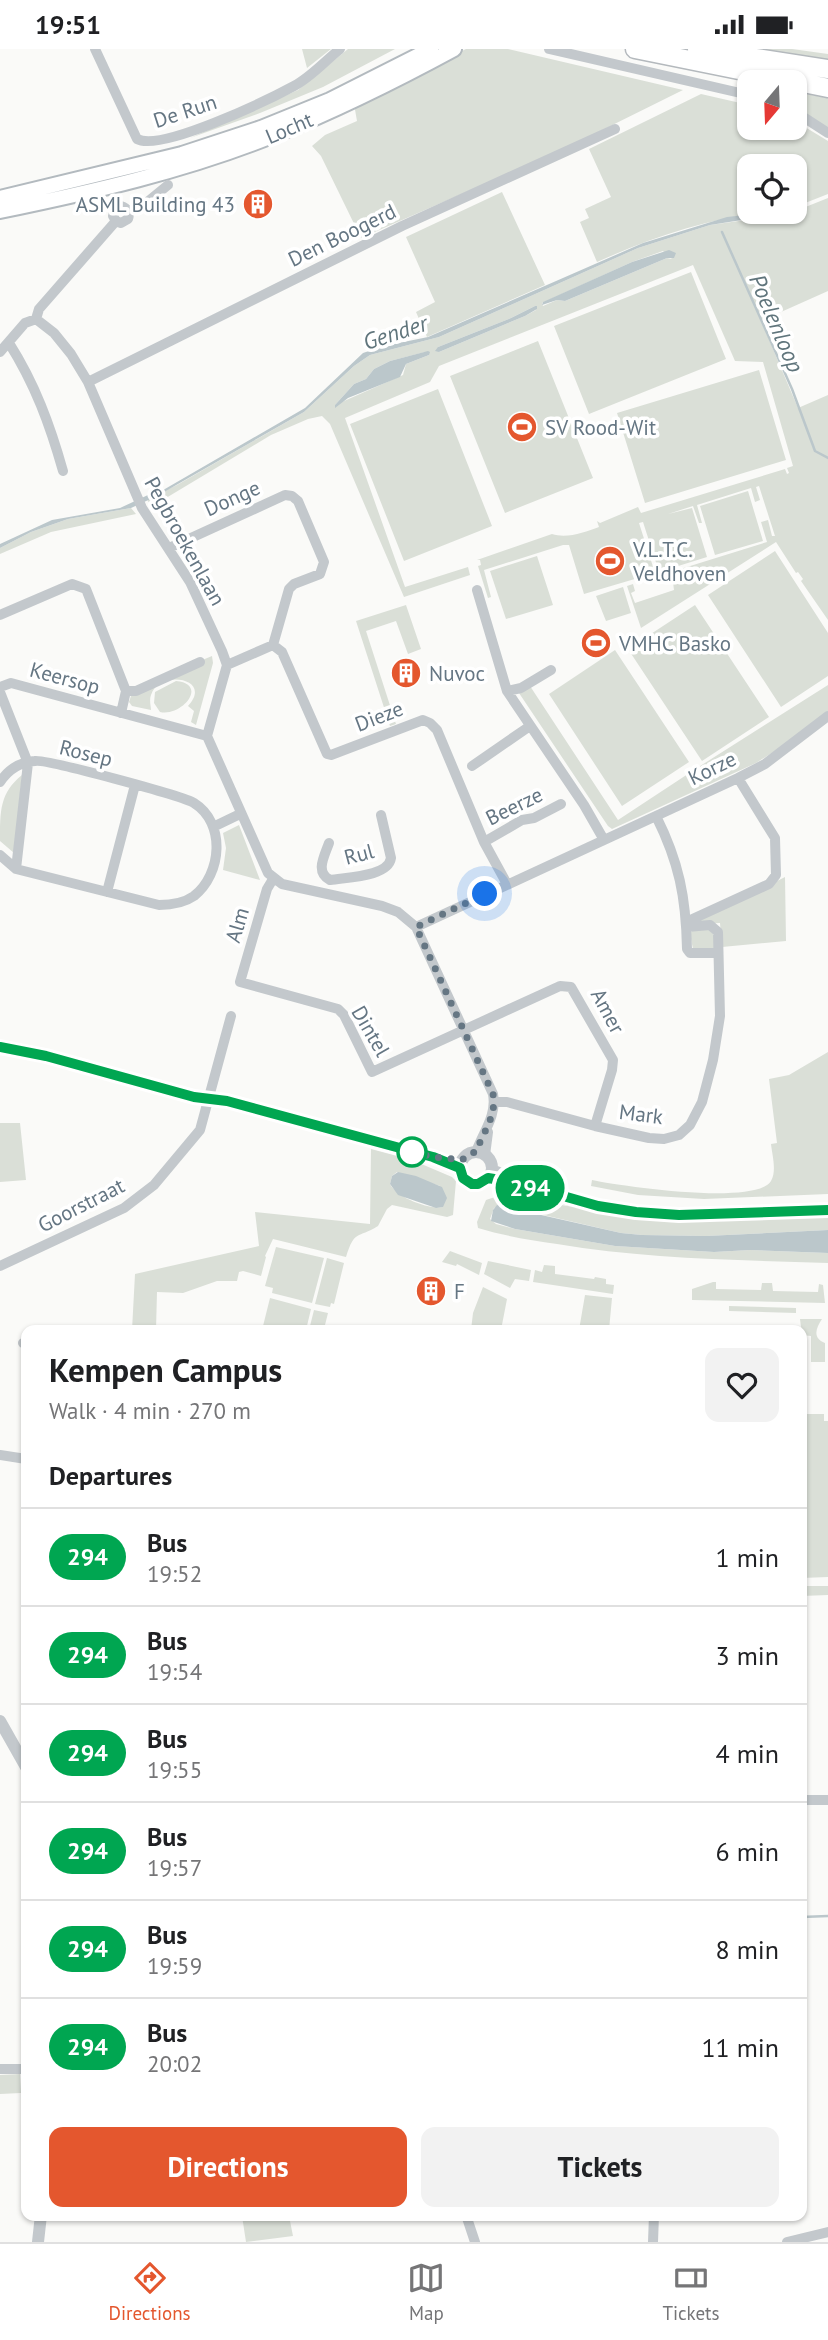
<!DOCTYPE html>
<html lang="en">
<head>
<meta charset="utf-8">
<style>
  body { margin:0; font-family:"PT Sans",sans-serif; background:#f2f2f2; color:#202124; height:100vh; display:flex; flex-direction:column; font-size:26px; white-space:nowrap }
  * { box-sizing:border-box; margin:0 }
  p { font-size:23px; color:#757577 }
  .icon { flex:none; width:38px; height:38px; fill:none; stroke:currentColor; stroke-width:2; stroke-linecap:round; stroke-linejoin:round }
  .map { position:relative; flex:1; overflow:hidden }
  .panel { position:absolute; left:21px; top:1276px; width:786px; height:896px; display:flex; flex-direction:column; background:#fff; border-radius:14px; box-shadow:0 2px 5px #0004 }
  .panel>* { flex:none }
  .badge { padding:0 14px; border-radius:23px; font-size:24px; line-height:46px }
  .needle { width:46px; rotate:199deg }
  .buttons { position:absolute; left:737px; top:21px; display:grid; gap:14px }
  .buttons a { display:grid; place-items:center; width:70px; height:70px; border-radius:14px; background:#fff; box-shadow:0 2px 5px #0004; font-size:35px }
  .you { position:absolute; width:35px; height:35px; margin:-18px; border:5px solid #fff; border-radius:50%; background:#1a73e8; box-shadow:0 0 0 10px #1a73e833 }
  .map>.badge { position:absolute; translate:-50% -50%; box-shadow:0 0 0 4px #fff }
  h2 { padding:0 28px; font-size:26px; line-height:63px }
  .round { display:grid; place-items:center; flex:none; width:74px; height:74px; border-radius:14px; background:#f2f2f2 }
  .overview { display:flex; align-items:center; justify-content:space-between; height:119px; padding:0 28px }
  h1 { font-size:33px; font-weight:600; line-height:52px }
  .cta { display:flex; gap:14px; margin-top:auto; padding:14px 28px }
  .cta a { flex:1; height:80px; border-radius:14px; background:#e4572e; color:#fff; font-size:28px; font-weight:600; line-height:80px; text-align:center }
  .cta a+a { background:#f2f2f2; color:#202124 }
  ul { padding:0; list-style:none }
  li { display:flex; align-items:center; gap:21px; height:98px; padding:0 28px; border-top:2px solid #e0e0e0 }
  li div { flex:1 }
  li b { display:block; font-size:26px }
  li em { font-style:normal }
  li .badge { min-width:77px; font-weight:700; text-align:center }
  .status { display:flex; justify-content:space-between; align-items:center; height:49px; padding:0 35px; background:#fff; direction:ltr }
  .status svg { height:19px; fill:currentColor }
  .dock { display:flex; justify-content:space-around; align-items:center; height:98px; border-top:2px solid #e0e0e0; background:#fff; font-size:19px; color:#757577 }
  .dock a { display:grid; justify-items:center; gap:4px }
  .dock .current { color:#e4572e }
  .map>svg:first-child { display:block }
  .green { fill:#dadfd7; fill-rule:evenodd }
  .water { fill:#bbc7cb }
  .lines { fill:none; stroke-linecap:round; stroke-linejoin:round }
  .stream { stroke:#bbc7cb; stroke-width:2.5 }
  .secondary-casing { stroke:#b3babf; stroke-width:18 }
  .motorway-casing { stroke:#b4b9bd; stroke-width:21 }
  .minor { stroke:#c3c8cc; stroke-width:10 }
  .tertiary { stroke:#c3c8cc; stroke-width:12 }
  .secondary { stroke:#fff; stroke-width:14 }
  .motorway { stroke:#fff; stroke-width:18 }
  .line-casing { stroke:#fff; stroke-width:16 }
  .line { stroke:#00a651; stroke-width:10 }
  .walk { stroke:#657683; stroke-width:7; stroke-dasharray:0 12.6 }
  .stop-dot { fill:#fff; stroke:#00a651; stroke-width:3.5 }
  .labels { text-anchor:middle; dominant-baseline:central; stroke-width:7; stroke-linejoin:round; paint-order:stroke }
  .street-label { font-size:21px; fill:#657683; stroke:#fff }
  .poi-label { font-size:21px; fill:#657683; stroke:#fff; text-anchor:start }
  .water-label { font-size:23px; font-style:italic; fill:#60757c; stroke:#fff }
</style>
</head>
<body>
<div class="status"><b>19:51</b><svg viewBox="0 0 49 12"><path d="M0 12V9h3v3zM5 12V6h3v6zM10 12V3h3v9zM15 12V0h3v12zM26 1h20v11H26zM47 4h2v5h-2z"/></svg></div>
<div class="map">
<svg width="828" height="2193" viewBox="0 0 828 2193">
  <rect width="100%" height="100%" fill="#fafaf8"/>
  <path class="green" d="M302 0H331L307 19Z
    M348 0H395L323 38 260 64 190 89 298 41Z
    M466 0H508L683 41 560 102 361 189 321 107 312 97 325 86 357 72 354 55Z
    M732 0H792L828 5V15Z
    M794 43 828 49V80L795 58Z
    M701 45 749 56V79H794L795 72 828 92V145L795 158 794 117H749V163H772C711 168 653 188 597 213L580 173 589 169 585 160 611 148 589 100Z
    M502 143 545 236 427 288 416 263 435 253 406 188Z
    M828 149V242L761 272 798 359 828 346V575V571L801 532 803 530 798 523 796 524 776 493 641 579 627 537 633 535 635 542 631 544 635 554 674 541 672 525 658 527 767 493 761 473 768 471 772 487H775L759 437 756 438 760 451 755 453 751 439 697 456 702 474H699L693 457 668 465 692 459 707 508 659 523 643 473 639 474 655 524 584 545 569 496H563L484 521 491 548 488 549 478 517 481 516 480 511H477L552 485C567 490 585 483 599 478L597 472 600 474 638 458 641 464 785 420 787 425 789 424 787 419 793 417 763 313 735 312 693 216 439 317 430 333 345 369 405 538 468 518 470 526 404 548 330 375 322 367 308 370 271 386 151 458 147 450 177 436 304 363 354 317 370 306 439 288 638 199 710 176 788 165ZM663 202 672 210 667 209 565 252 557 251 543 257 542 254 632 213ZM535 257 537 258 536 261 525 267 439 303 438 298 511 269ZM425 303 429 306 406 315 403 326 335 356 354 335 366 330 374 320 390 312Z
    M691 223 726 310 589 365 554 277Z
    M538 292 593 429 505 464 450 327Z
    M759 321 786 411 645 454 617 364Z
    M438 340 492 477 404 512 350 375Z
    M748 442 763 492 715 506 700 457Z
    M131 459 136 465 51 483 0 505V499L31 483 68 470Z
    M775 502 828 584V627L781 658 708 546Z
    M537 507 553 556 506 570 490 522Z
    M623 538 631 564 606 572 596 547Z
    M406 556 421 600 408 605 396 572 366 582 396 675 390 677 356 572Z
    M695 556 769 668 702 712 628 600Z
    M615 601 689 713 622 757 549 645Z
    M212 607 213 614 196 676 191 673 194 662 188 657C214 629 159 620 151 646 149 651 151 657 151 661L132 657 129 653 131 647 201 617 200 612Z
    M176 632C209 635 182 668 160 663L154 654 155 643Z
    M828 636V662L795 689 756 714 612 780 608 777 519 644 530 637 618 771 697 719Z
    M22 726 14 804 0 792C0 761 0 744 22 726Z
    M239 776 260 831 223 821 226 799 223 784Z
    M785 828 786 892 722 898 720 874 691 875Z
    M708 880 716 888 714 901 693 900 690 885 692 882Z
    M828 1003V1145L704 1150 638 1146 591 1137 592 1131C620 1137 756 1157 771 1132 777 1122 772 1105 771 1095L777 1094 769 1030 789 1026Z
    M0 1074H20L26 1131 0 1133Z
    M371 1100 412 1111 452 1128 456 1132 453 1166 447 1168 392 1156 387 1160 378 1177C357 1190 355 1180 346 1208L273 1190 265 1207 266 1208 261 1227 243 1222 239 1223 237 1232H217L183 1244 157 1243 156 1281H132L135 1225 259 1197 255 1163 370 1175ZM397 1123 440 1137 443 1158C429 1161 396 1148 390 1135L392 1127Z
    M501 1146 629 1167 828 1165V1181L706 1187 642 1186 621 1184 501 1156 494 1159 490 1170 496 1175 515 1180 615 1197 714 1203 750 1201 828 1204V1214C737 1211 646 1210 557 1195 530 1191 504 1187 478 1179L477 1173 486 1151Z
    M276 1198 324 1209 312 1254 272 1244 273 1239 265 1237Z
    M450 1202 482 1214 479 1226 457 1215 456 1217 442 1213Z
    M327 1209 344 1214 334 1255 331 1254 330 1258 315 1255Z
    M488 1212 531 1221 529 1232 515 1230 510 1239 484 1225Z
    M544 1216 555 1217V1225L594 1230 595 1228 606 1230V1235L614 1236 613 1245 533 1233 535 1221 542 1223Z
    M713 1233H716V1240L761 1241 762 1234H772L773 1242 818 1243 819 1235 823 1236 825 1254 692 1251V1240Z
    M483 1238 507 1250 501 1281H471L473 1264Z
    M585 1246 612 1249 609 1281H579Z
    M270 1249 311 1260 306 1281H279L263 1277Z
    M729 1257 796 1259V1264L729 1262Z
    M314 1261 328 1264 325 1276 329 1277 328 1281H309Z
    M800 1270H822C816 1279 812 1289 825 1294V1313H811V1287L802 1286Z
    M802 1365H824V1372H828V1528L802 1529Z
    M802 1537H828V1546L802 1547Z
    M20 2025 21 2044 0 2045V2026Z
    M242 2167H289L293 2187 246 2193Z"/>
  <path class="water" d="M772 163H793L710 176 638 199 439 288 370 306 354 317 304 363 157 447 131 459 68 470 31 483 0 499V495L52 471 120 459 148 446 158 444 305 359 363 304 384 297 428 288 643 194 727 168Z
    M669 201 676 204 674 209H667L565 252 557 251 542 256 543 253 632 213Z
    M535 257H537V260L525 267 439 303 435 302 438 298 511 269Z
    M428 302 430 303 429 306 406 315 400 328 348 349 335 359V356L354 335 366 330 374 320 390 312Z
    M398 1123 416 1127 442 1138 447 1149 443 1158 436 1159 398 1146 390 1135 392 1127Z
    M497 1156 621 1184 642 1186 706 1187 828 1181V1204L750 1201 714 1203 615 1197 515 1180 491 1172 493 1161Z"/>
  <g class="lines">
    <path class="stream" d="M722 183 792 340 815 402 828 409
      M802 1868 828 1867"/>
    <g class="secondary-casing">
      <path id="secondary" d="M0 149 182 105 261 79 330 51 431 0
        M0 162C92 143 185 122 272 87 334 62 395 32 454 0"/>
    </g>
    <g class="motorway-casing">
      <path id="motorway" d="M635 0 828 39
        M697 0 828 20"/>
    </g>
    <path class="minor" d="M95 0 137 90C161 103 268 51 294 37 311 28 325 12 340 0
      M549 0 749 46
      M794 62 828 84
      M128 162 140 159 168 136
      M36 270 54 284 71 305 88 333 142 459 190 533 222 602 227 616 207 687 268 824 282 835 382 857 398 863 416 878 493 1045C497 1067 483 1083 476 1103
      M9 294C35 335 50 376 63 422
      M0 303 25 274 36 270 39 260 116 172 121 174 128 170C130 164 128 159 121 157L116 159 113 167 116 172
      M88 333 402 177 615 80
      M169 499 285 446 292 447 298 452 324 513 320 525 294 535 289 540 273 596 227 616
      M477 541 507 642 584 756 604 791
      M0 566 72 535 86 540 126 642
      M273 596 282 603 327 705 331 706 423 671 430 674 437 681 484 793 507 835
      M0 638 11 634 207 687
      M507 642 521 639 551 621
      M0 643 28 714 16 820
      M121 664 126 642H136L200 613
      M472 717 530 677
      M0 733C8 721 19 713 35 712 46 710 183 747 194 754 226 774 222 825 194 847 184 854 171 856 159 856L16 820 0 806
      M656 767C679 813 686 848 687 900L690 904H718
      M213 778 240 765
      M484 793 522 771 534 769 561 755
      M329 794C324 808 315 823 330 831 347 828 388 828 391 809L381 766
      M273 830 267 840 240 933 338 960 344 966 372 1023 560 937 571 938 613 1011 612 1021 595 1077
      M107 843 135 736
      M686 873 769 835 776 826 775 789 738 729
      M416 878 738 729 765 715 828 667
      M495 1053H507L595 1077 649 1089 664 1090 679 1086 690 1076 702 1053 713 1011 720 967 718 883 710 876 687 878
      M485 1106 488 1083
      M0 1217 124 1159 154 1136 200 1081 231 967
      M117 1281H118
      M23 1294 26 1293
      M0 1406 26 1410
      M802 1751H828
      M0 2020H26
      M466 2166 475 2193
      M653 2193 654 2166
      M787 2193 828 2183"/>
    <path class="tertiary" d="M0 998 46 1007 194 1048 227 1052 433 1108 460 1119
      M460 1119a16 16 0 1 1 32 0a16 16 0 1 1-32 0Z
      M492 1121C502 1125 511 1131 521 1135 545 1145 572 1152 598 1158 673 1173 752 1164 828 1161
      M0 1672 26 1718
      M38 2193 41 2166"/>
    <use href="#secondary" class="secondary"/>
    <use href="#motorway" class="motorway"/>
  </g>
  <g class="lines">
    <g class="line-casing">
      <path id="line" d="M0 998 46 1007 194 1048 227 1052 433 1108 460 1119 463 1129 472 1135H478L488 1129 518 1134 598 1157 636 1163 679 1166 828 1161"/>
    </g>
    <use href="#line" class="line"/>
    <path class="walk" d="M412 1103 407 1101 433 1108 462 1111 471 1104 476 1103C483 1083 497 1067 493 1045L416 878 485 845"/>
  </g>
  <defs>
    <g id="building-disc" transform="scale(1.575)"><circle r="9.5" fill="#e4572e" stroke="#fff"/><path d="M-4-6H4V6H1V3H-1V6H-4ZM-2.5-4.3h1.7v1.8h-1.7ZM.8-4.3h1.7v1.8H.8ZM-2.5-1h1.7V.8h-1.7ZM.8-1h1.7V.8H.8Z" fill="#fff"/></g>
    <g id="stadium-disc" transform="scale(1.575)"><circle r="9.5" fill="#e4572e" stroke="#fff"/><path d="M0-5a6.5 5 0 1 0 0 10a6.5 5 0 1 0 0-10ZM-3.5-1.8h7v3.6h-7Z" fill="#fff"/></g>
  </defs>
  <g fill-rule="evenodd">
    <use href="#building-disc" x="258" y="155"/>
    <use href="#stadium-disc" x="522" y="378"/>
    <use href="#stadium-disc" x="610" y="512"/>
    <use href="#stadium-disc" x="596" y="594"/>
    <use href="#building-disc" x="406" y="624"/>
    <use href="#building-disc" x="431" y="1242"/>
  </g>
  <circle class="stop-dot" cx="412" cy="1103" r="14"/>
  <g class="labels">
    <g class="street-label">
      <text transform="translate(185 62) rotate(-18)">De Run</text>
      <text transform="translate(289 79) rotate(-23)">Locht</text>
      <text transform="translate(342 186) rotate(-26)">Den Boogerd</text>
      <text transform="translate(232 449) rotate(-24)">Donge</text>
      <text transform="translate(185 492) rotate(61)">Pegbroekenlaan</text>
      <text transform="translate(65 629) rotate(15)">Keersop</text>
      <text transform="translate(379 667) rotate(-21)">Dieze</text>
      <text transform="translate(86 704) rotate(14)">Rosep</text>
      <text transform="translate(712 719) rotate(-26)">Korze</text>
      <text transform="translate(514 757) rotate(-26)">Beerze</text>
      <text transform="translate(359 805) rotate(-15)">Rul</text>
      <text transform="translate(237 876) rotate(-74)">Alm</text>
      <text transform="translate(608 962) rotate(62)">Amer</text>
      <text transform="translate(371 982) rotate(60)">Dintel</text>
      <text transform="translate(641 1065) rotate(7)">Mark</text>
      <text transform="translate(81 1156) rotate(-27)">Goorstraat</text>
    </g>
    <g class="poi-label">
      <text x="235" y="155" text-anchor="end">ASML Building 43</text>
      <text x="545" y="378">SV Rood-Wit</text>
      <text x="633" y="500">V.L.T.C.<tspan x="633" dy="24">Veldhoven</tspan></text>
      <text x="619" y="594">VMHC Basko</text>
      <text x="429" y="624">Nuvoc</text>
      <text x="454" y="1242">F</text>
    </g>
    <g class="water-label">
      <text transform="translate(777 274) rotate(67)">Poelenloop</text>
      <text transform="translate(395 283) rotate(-18)">Gender</text>
    </g>
  </g>
</svg>
<div class="buttons">
<a><svg class="needle" viewBox="-14 -14 28 28"><path d="M0-13l5 13h-10z" fill="#e53935"/><path d="M0 13l5-13h-10z" fill="#757577"/></svg></a>
<a><svg class="icon" aria-label="locate" viewBox="0 0 24 24"><circle cx="12" cy="12" r="6"/><path d="M12 2v4M12 18v4M2 12h4M18 12h4"/></svg></a>
</div>
<div class="you" style="left:485px;top:845px"></div>
<b class="badge" style="left:530px;top:1139px;background:#00a651;color:#fff">294</b>
<section class="panel">
<div class="overview"><div><h1>Kempen Campus</h1><p>Walk · 4 min · 270 m</p></div><a class="round"><svg class="icon" aria-label="heart" viewBox="0 0 24 24"><path d="M12 20l-8-8c-3-5 5-10 8-4 3-6 11-1 8 4z"/></svg></a></div>
<h2>Departures</h2>
<ul>
<li><span class="badge" style="background:#00a651;color:#fff">294</span><div><b>Bus</b><p>19:52</p></div><em>1 min</em></li>
<li><span class="badge" style="background:#00a651;color:#fff">294</span><div><b>Bus</b><p>19:54</p></div><em>3 min</em></li>
<li><span class="badge" style="background:#00a651;color:#fff">294</span><div><b>Bus</b><p>19:55</p></div><em>4 min</em></li>
<li><span class="badge" style="background:#00a651;color:#fff">294</span><div><b>Bus</b><p>19:57</p></div><em>6 min</em></li>
<li><span class="badge" style="background:#00a651;color:#fff">294</span><div><b>Bus</b><p>19:59</p></div><em>8 min</em></li>
<li><span class="badge" style="background:#00a651;color:#fff">294</span><div><b>Bus</b><p>20:02</p></div><em>11 min</em></li>
</ul>
<div class="cta"><a>Directions</a><a>Tickets</a></div>
</section>
</div>
<nav class="dock">
<a class="current"><svg class="icon" aria-label="directions" viewBox="0 0 24 24"><path d="M12 3l9 9-9 9-9-9zM9 14v-3h6M13 9l2 2-2 2"/></svg>Directions</a>
<a><svg class="icon" aria-label="map" viewBox="0 0 24 24"><path d="M3 6l6-2 6 2 6-2v14l-6 2-6-2-6 2zM9 4v14M15 6v14"/></svg>Map</a>
<a><svg class="icon" aria-label="tickets" viewBox="0 0 24 24"><path d="M3 7h18v10H3zM15 7v10"/></svg>Tickets</a>
</nav>
</body>
</html>
